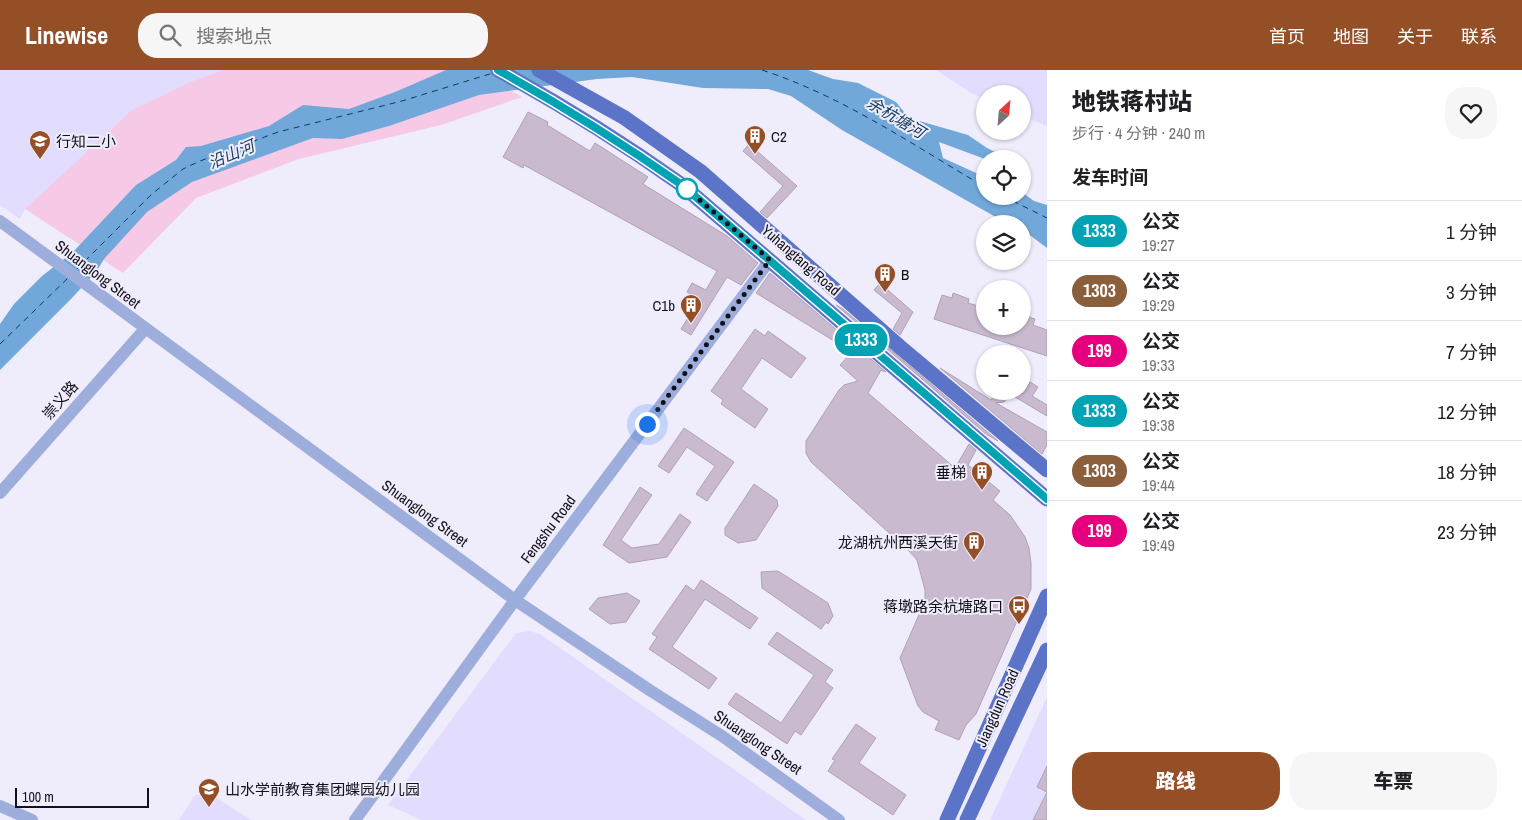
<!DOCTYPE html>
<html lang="zh">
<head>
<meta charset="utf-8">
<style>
  body { margin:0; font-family:"Archivo Narrow","Noto Sans SC",sans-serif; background:#f6f6f6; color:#202124; height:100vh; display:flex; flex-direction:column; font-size:19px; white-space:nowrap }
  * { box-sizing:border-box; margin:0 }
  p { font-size:16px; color:#757577 }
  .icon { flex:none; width:28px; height:28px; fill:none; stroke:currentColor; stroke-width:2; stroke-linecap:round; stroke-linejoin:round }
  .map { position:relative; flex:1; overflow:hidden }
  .panel { display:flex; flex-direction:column; background:#fff; width:475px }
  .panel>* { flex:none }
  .badge { padding:0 10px; border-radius:16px; font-size:18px; line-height:32px }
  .needle { width:32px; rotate:26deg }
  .controls { position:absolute; left:976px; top:15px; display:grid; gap:10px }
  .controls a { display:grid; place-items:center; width:55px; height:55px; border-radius:50%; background:#fff; box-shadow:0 1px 4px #0004; font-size:25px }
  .scale { position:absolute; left:15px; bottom:12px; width:134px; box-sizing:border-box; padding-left:5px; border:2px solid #121119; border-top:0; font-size:14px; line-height:18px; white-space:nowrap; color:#121119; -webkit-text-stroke:4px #efecfc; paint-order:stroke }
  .you { position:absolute; width:25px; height:25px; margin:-12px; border:4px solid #fff; border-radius:50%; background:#1a73e8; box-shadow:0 0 0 8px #1a73e833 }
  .map>.badge { position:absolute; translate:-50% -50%; box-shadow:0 0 0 2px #fff }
  h2 { padding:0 25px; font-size:19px; line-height:45px }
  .round { display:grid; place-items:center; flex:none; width:52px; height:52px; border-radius:20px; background:#f6f6f6 }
  .headline { display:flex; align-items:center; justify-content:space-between; height:85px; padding:0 25px }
  h1 { font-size:24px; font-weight:800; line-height:38px }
  .action { display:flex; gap:10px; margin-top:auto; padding:10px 25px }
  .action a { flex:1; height:58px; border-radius:20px; background:#954f27; color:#fff; font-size:20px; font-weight:800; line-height:58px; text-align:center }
  .action a+a { background:#f6f6f6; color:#202124 }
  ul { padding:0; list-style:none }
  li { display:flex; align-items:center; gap:15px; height:60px; padding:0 25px; border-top:1px solid #e0e0e0 }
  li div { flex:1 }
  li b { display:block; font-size:19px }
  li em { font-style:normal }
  li .badge { min-width:55px; font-weight:700; text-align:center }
  header { display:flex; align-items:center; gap:30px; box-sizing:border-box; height:70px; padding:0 25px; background:#954f27; color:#fff }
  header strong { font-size:24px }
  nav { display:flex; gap:28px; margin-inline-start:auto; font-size:18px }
  .search { width:350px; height:45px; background:#f6f6f6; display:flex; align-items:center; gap:12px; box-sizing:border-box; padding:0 18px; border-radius:20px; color:#757577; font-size:19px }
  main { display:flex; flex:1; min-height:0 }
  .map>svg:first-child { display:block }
  .built { fill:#e2ddfe }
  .green { fill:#f6cae7 }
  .water { fill:#71a8d9 }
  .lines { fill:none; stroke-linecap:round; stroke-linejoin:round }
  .ferry { stroke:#0f395a; stroke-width:1; stroke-dasharray:6 5; stroke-linecap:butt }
  .building { fill:#c9bad0; stroke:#b0a1b6 }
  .minor { stroke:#9eaedc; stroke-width:12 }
  .major { stroke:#5c74c7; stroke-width:15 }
  .line-casing { stroke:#fff; stroke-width:11 }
  .line { stroke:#00a3b4; stroke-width:8 }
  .walk { stroke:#121119; stroke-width:5; stroke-dasharray:0 9 }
  .stop-dot { fill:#fff; stroke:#00a3b4; stroke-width:2.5 }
  .labels { text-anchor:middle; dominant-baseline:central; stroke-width:4; stroke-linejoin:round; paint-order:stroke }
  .poi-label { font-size:15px; fill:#121119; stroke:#efecfc; text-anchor:start }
  .street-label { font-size:15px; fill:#121119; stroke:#efecfc }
  .water-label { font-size:16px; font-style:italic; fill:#0f395a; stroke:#efecfc }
</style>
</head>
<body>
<header>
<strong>Linewise</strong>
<div class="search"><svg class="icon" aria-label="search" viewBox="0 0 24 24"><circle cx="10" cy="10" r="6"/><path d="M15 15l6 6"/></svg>搜索地点</div>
<nav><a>首页</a><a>地图</a><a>关于</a><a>联系</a></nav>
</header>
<main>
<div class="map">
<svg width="1047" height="750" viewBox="0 0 1047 750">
  <rect width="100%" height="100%" fill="#efecfc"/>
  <path class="built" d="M0 0H232L25 139 20 149 0 135Z
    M936 0H1047V56L1023 46 1022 24H985V29L971 23Z
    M529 561 540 564 806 750H421L388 735 516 563Z
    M1047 627V750H990Z
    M203 724H211L251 750H179L195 725Z"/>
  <path class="green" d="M224 0H473L522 27 441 55 299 89 196 128 123 203 25 139 132 40 188 13Z"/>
  <path class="water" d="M446 0H808L833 9 858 13 896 32 909 48 968 65 987 78 1009 89H985L939 72 943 88 985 107V126H1022L1023 123 1034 131 1047 135V178L1023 160 1022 154H1009L1001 150 842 60 791 26 768 19 703 18 632 7 597 9 479 25 389 56 342 69 313 68 192 112 147 142 104 189 96 202 71 229 0 300V254L14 234 42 206 72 183 136 115 176 90 186 77 201 76 269 56 303 35 349 39 395 22Z"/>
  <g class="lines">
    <path class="ferry" d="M762 0C842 26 913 75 985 117
      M1003 126 1047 148
      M77 199 152 124 183 99 200 91 278 62 402 31 493 3
      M0 274 69 207"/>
  </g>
  <path class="building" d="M528 42 548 52 547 55 590 81 595 73 648 107 643 114 727 166 758 193 741 215 727 207 691 265 681 259 700 229 687 222 692 213 706 220 717 201 524 95 523 98 503 87Z
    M749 74 797 116 767 148 760 142 783 116 743 81Z
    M770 203 886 302 881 300 868 323 955 398 969 374 976 380 968 395 1000 421 993 430 1010 445 1025 467 1029 478 1031 493V519L976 644 966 655 959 670 935 660 939 651 923 642 918 636 900 588 925 531V520L917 490 909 481 811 392 806 383V371L839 320 844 315 858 311 840 295 852 282 756 223Z
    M880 213 913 242 900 265 893 259 902 243 874 220Z
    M953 223 969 229 968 233 985 238V256H1022V245L1035 249 1033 255 1047 260V286L934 249 942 225 952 228Z
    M836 235 843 239 998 371 986 364Z
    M755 259 765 266 768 261 806 288 791 308 762 288 741 319 768 339 755 358 721 334 723 330 711 321Z
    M940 298 991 330 995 324H1010L1004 332 996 333 1047 362V375L1042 384Z
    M1030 312 1038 317 1032 326 1047 335V346L1010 324 1024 323Z
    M684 358 734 392 707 431 696 424 715 396 687 377 669 403 658 396Z
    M754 414 777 430 778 436 756 470 738 473 725 465V458Z
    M640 417 652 425 621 470 632 478 659 474 680 444 691 452 667 487 629 493 603 475Z
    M778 501 828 533 833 546 828 554 826 552 821 559 762 518 761 502Z
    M701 510 758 548 750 559 705 529 672 577 717 608 709 619 649 579 657 567 652 564 686 515 694 521Z
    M627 523 640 531 626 552 610 554 589 539 598 528Z
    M777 562 833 600 825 612 833 618 801 665 795 661 787 674 728 634 736 623 781 653 814 605 768 574Z
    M856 654 876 668 859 693 906 725 893 745 828 701 835 690 832 689Z
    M1047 696V750H1033L1047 722 1037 717Z"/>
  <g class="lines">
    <path class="minor" d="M0 151 515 530 651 621 722 666 839 750
      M0 423 145 259
      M0 736 32 750
      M355 750 515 530 770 190"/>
    <path class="major" d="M498 0C562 35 623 73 682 115L1047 429
      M539 0 625 48 700 101 900 277 1047 400
      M947 750 1047 526
      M967 750 1047 580"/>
  </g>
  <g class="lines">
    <g class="line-casing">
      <path id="line" d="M498 0C563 36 622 73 682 115L1047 429"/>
    </g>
    <use href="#line" class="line"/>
    <path class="walk" d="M647 354 770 190 682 115 687 119"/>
  </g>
  <defs>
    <g id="building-pin" transform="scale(1.125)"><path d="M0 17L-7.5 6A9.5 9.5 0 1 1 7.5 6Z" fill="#954f27" stroke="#efecfc"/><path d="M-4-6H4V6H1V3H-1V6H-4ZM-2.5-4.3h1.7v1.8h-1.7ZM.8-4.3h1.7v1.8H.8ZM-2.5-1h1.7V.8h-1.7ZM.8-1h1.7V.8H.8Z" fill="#fff"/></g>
    <g id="school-pin" transform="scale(1.125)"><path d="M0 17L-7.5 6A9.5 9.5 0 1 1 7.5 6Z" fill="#954f27" stroke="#efecfc"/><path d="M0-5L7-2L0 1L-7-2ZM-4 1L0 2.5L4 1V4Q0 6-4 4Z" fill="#fff"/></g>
    <g id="bus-pin" transform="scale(1.125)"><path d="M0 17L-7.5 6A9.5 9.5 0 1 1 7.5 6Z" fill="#954f27" stroke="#efecfc"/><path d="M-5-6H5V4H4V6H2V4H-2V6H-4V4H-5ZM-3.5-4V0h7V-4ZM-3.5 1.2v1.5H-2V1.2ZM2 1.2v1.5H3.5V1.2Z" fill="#fff"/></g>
  </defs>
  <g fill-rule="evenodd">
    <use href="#building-pin" x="755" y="66"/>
    <use href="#school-pin" x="40" y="71"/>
    <use href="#building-pin" x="885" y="204"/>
    <use href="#building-pin" x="691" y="235"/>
    <use href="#building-pin" x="982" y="402"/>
    <use href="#building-pin" x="974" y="472"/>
    <use href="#bus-pin" x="1019" y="536"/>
    <use href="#school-pin" x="209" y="719"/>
  </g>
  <circle class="stop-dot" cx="687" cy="119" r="10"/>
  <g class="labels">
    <g class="poi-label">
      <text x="771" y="66">C2</text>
      <text x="56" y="71">行知二小</text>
      <text x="901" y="204">B</text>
      <text x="675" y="235" text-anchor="end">C1b</text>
      <text x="966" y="402" text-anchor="end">垂梯</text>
      <text x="958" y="472" text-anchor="end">龙湖杭州西溪天街</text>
      <text x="1003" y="536" text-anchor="end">蒋墩路余杭塘路口</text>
      <text x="225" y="719">山水学前教育集团蝶园幼儿园</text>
    </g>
    <g class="street-label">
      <text transform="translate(801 190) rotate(41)">Yuhangtang Road</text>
      <text transform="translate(98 204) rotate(37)">Shuanglong Street</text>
      <text transform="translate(60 330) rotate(-49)">崇义路</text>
      <text transform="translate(425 443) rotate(36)">Shuanglong Street</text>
      <text transform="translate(548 459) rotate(-53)">Fengshu Road</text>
      <text transform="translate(997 638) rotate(-66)">Jiangdun Road</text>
      <text transform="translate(758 672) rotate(34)">Shuanglong Street</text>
    </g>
    <g class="water-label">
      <text transform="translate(896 47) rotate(31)">余杭塘河</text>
      <text transform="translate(231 84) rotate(-23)">沿山河</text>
    </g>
  </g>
</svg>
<div class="controls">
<a><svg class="needle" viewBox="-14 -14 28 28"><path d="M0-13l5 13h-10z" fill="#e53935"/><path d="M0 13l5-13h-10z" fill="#757577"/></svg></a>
<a><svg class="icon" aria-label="locate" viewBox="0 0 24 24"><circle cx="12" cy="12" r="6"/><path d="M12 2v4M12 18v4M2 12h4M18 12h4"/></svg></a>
<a><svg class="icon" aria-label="layers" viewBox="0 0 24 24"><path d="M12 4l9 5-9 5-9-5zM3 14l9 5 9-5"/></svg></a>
<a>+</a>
<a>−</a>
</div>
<div class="scale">100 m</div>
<div class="you" style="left:647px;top:354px"></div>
<b class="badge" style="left:861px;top:270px;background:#00a3b4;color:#fff">1333</b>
</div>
<section class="panel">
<div class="headline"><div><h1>地铁蒋村站</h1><p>步行 · 4 分钟 · 240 m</p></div><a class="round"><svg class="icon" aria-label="heart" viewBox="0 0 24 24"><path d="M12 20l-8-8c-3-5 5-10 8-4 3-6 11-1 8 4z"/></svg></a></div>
<h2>发车时间</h2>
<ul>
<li><span class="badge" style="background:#00a3b4;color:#fff">1333</span><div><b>公交</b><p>19:27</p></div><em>1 分钟</em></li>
<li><span class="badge" style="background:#8b5e3c;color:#fff">1303</span><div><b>公交</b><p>19:29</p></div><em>3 分钟</em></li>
<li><span class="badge" style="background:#e6007e;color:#fff">199</span><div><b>公交</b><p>19:33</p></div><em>7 分钟</em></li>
<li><span class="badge" style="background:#00a3b4;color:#fff">1333</span><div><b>公交</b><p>19:38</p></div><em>12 分钟</em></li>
<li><span class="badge" style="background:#8b5e3c;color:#fff">1303</span><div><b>公交</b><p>19:44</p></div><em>18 分钟</em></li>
<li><span class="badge" style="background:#e6007e;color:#fff">199</span><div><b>公交</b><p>19:49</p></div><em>23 分钟</em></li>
</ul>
<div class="action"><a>路线</a><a>车票</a></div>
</section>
</main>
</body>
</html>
